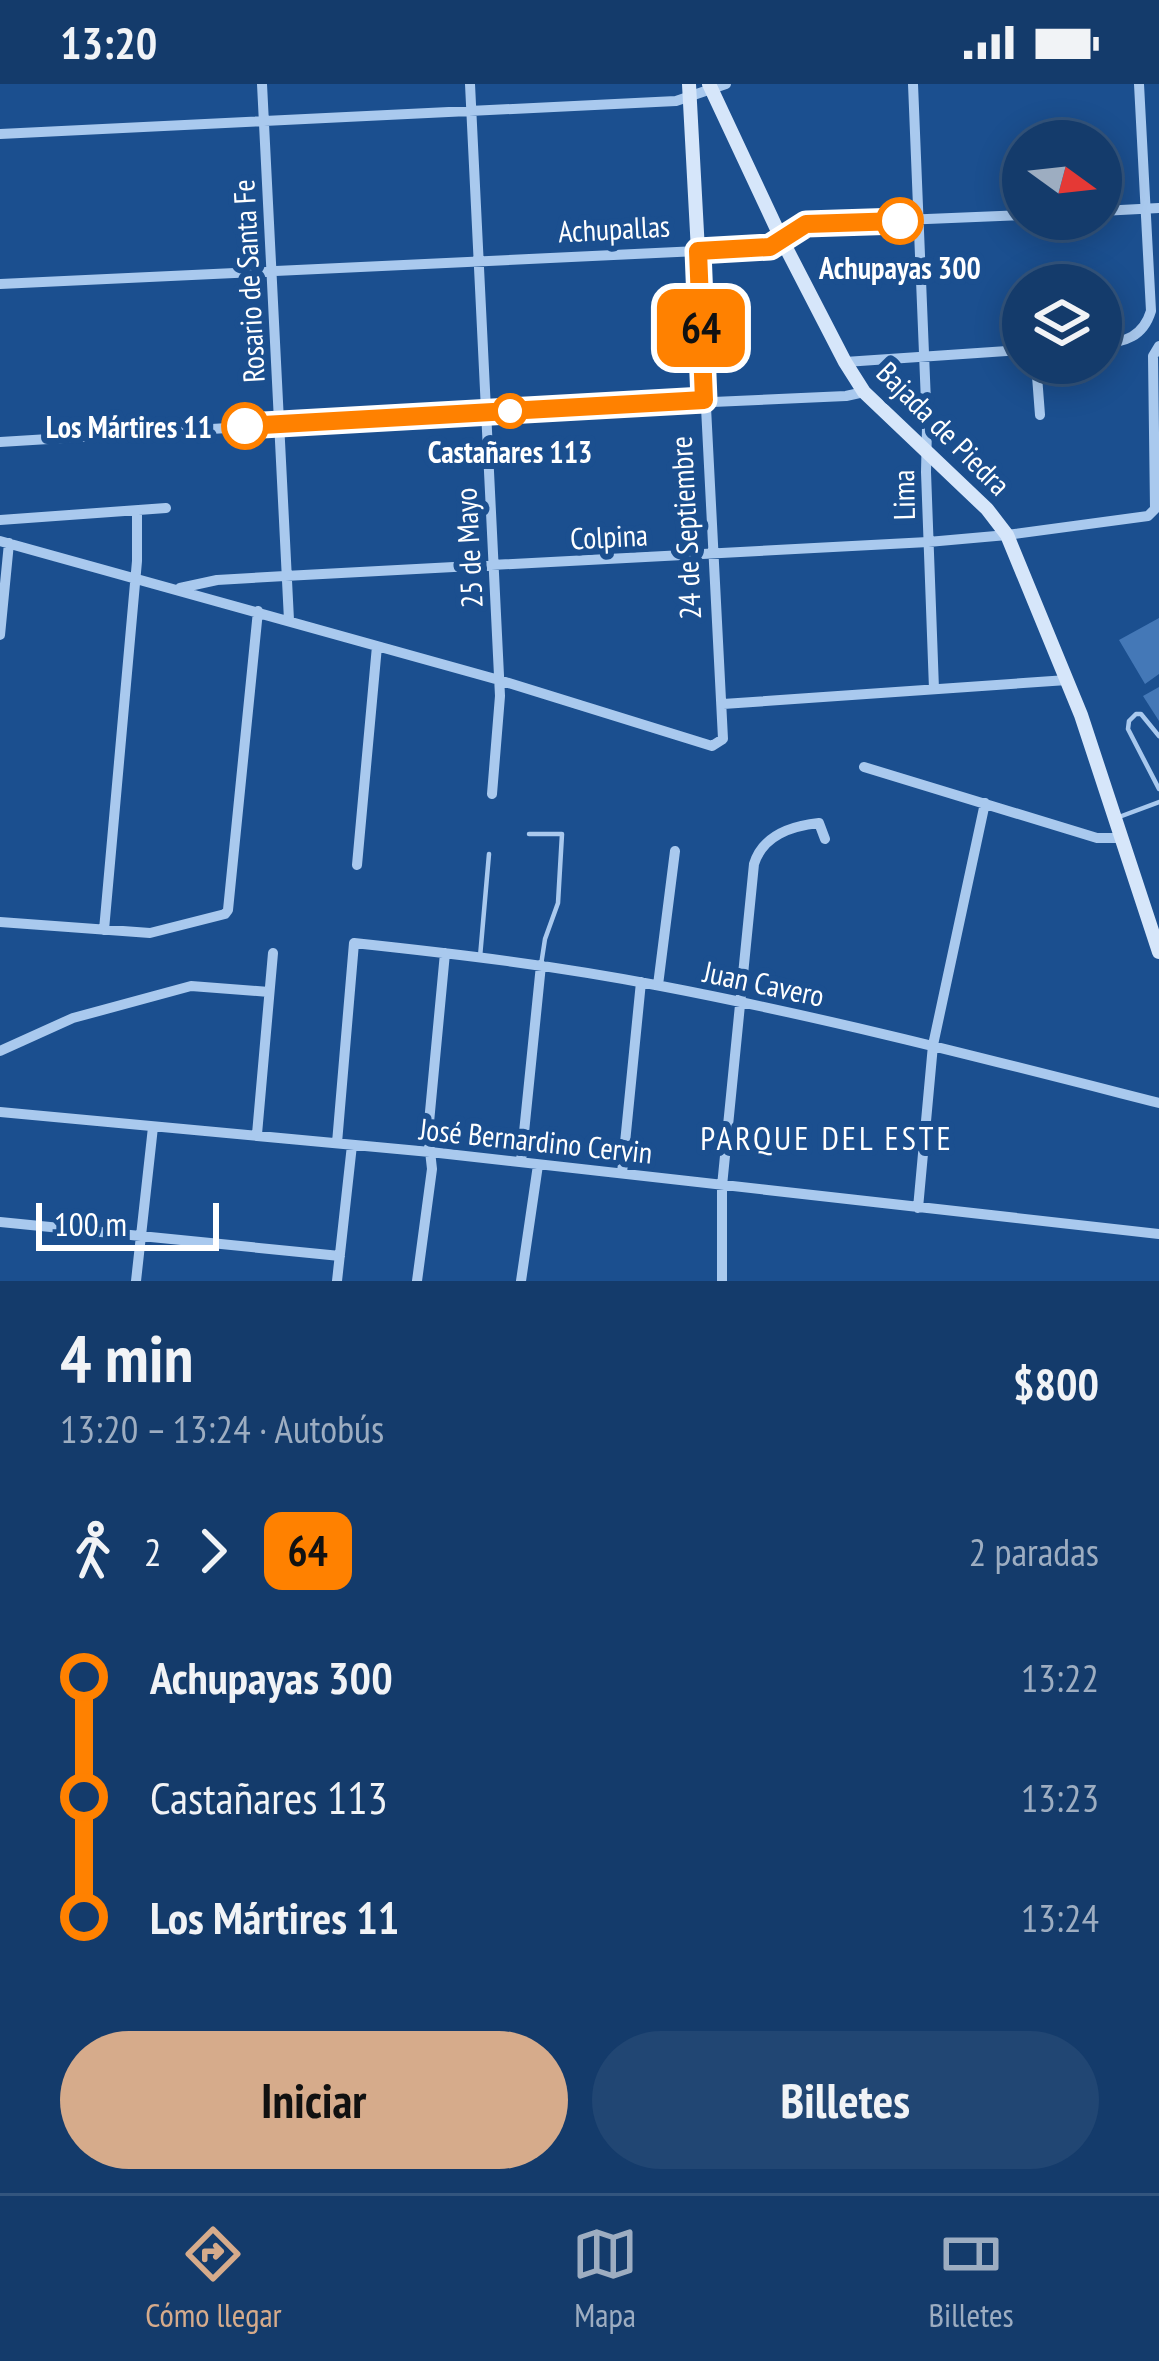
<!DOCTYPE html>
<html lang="es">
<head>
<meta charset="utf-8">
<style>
  body { margin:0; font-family:"PT Sans Narrow",sans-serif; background:#214673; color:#f1f3f6; height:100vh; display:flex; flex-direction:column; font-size:45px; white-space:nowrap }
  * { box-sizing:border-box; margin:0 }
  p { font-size:39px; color:#9dadc1 }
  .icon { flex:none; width:66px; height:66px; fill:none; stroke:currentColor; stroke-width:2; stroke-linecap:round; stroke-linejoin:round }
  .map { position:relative; height:1197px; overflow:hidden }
  .sheet { display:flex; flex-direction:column; background:#143b6b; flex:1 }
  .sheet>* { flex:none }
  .badge { padding:0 24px; border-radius:18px; font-size:42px; line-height:78px }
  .needle { width:78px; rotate:105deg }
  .fabs { position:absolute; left:1002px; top:36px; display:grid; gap:24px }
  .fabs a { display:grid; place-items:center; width:120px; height:120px; border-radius:50%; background:#143b6b; box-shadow:0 6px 30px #0003,0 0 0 3px #33557e; font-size:60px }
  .scale { position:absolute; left:36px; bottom:30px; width:183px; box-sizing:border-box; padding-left:12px; border:6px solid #fff; border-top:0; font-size:33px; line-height:42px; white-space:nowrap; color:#fff; -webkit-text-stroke:9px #1b4f8f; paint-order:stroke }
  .map>.badge { position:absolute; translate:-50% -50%; box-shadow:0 0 0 6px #fff }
  .legs { display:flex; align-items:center; gap:18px; height:132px; padding:0 60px; font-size:39px }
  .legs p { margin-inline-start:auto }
  .summary { display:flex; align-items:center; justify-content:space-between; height:204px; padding:0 60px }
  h1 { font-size:66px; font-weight:800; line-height:90px }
  .primary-button { display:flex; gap:24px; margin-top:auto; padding:24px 60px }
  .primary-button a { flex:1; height:138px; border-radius:72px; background:#d6ab8b; color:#111; font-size:48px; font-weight:800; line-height:138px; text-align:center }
  .primary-button a+a { background:#214673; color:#f1f3f6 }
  ul { padding:0 60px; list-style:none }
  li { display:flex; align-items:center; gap:42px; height:120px; font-size:45px }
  li i { display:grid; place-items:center; width:18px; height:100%; margin:0 15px; background:currentColor }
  li i::after { content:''; width:30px; height:30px; margin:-15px; border:9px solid; border-radius:50%; background:#143b6b }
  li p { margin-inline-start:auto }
  li:first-child i { background:linear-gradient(#0000 50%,currentColor 0) }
  li:last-child i { background:linear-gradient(currentColor 50%,#0000 0) }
  .status { display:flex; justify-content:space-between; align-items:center; height:84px; padding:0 60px; background:#143b6b; direction:ltr }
  .status svg { height:33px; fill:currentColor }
  .dock { display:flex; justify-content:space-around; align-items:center; height:168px; border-top:3px solid #33557e; background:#143b6b; font-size:33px; color:#9dadc1 }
  .dock a { display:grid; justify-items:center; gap:6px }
  .dock .active { color:#d6ab8b }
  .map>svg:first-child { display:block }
  .building { fill:#4478b7 }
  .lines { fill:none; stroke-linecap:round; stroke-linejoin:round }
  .lane { stroke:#a9c9ee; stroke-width:4.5 }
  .street { stroke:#a9c9ee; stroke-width:10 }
  .secondary { stroke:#d6e6fa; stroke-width:14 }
  .line-1-casing { stroke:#fff; stroke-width:27 }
  .line-1 { stroke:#ff8100; stroke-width:18 }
  .stop-1-dot { fill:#fff; stroke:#ff8100; stroke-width:6 }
  .labels { text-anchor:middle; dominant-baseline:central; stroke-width:12; stroke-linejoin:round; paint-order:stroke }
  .street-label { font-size:30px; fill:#fff; stroke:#1b4f8f }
  .stop-label { font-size:30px; font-weight:bold; fill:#fff; stroke:#1b4f8f }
  .neighbourhood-label { font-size:33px; letter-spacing:3px; fill:#fff; stroke:#1b4f8f }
</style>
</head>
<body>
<div class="status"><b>13:20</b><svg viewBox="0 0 49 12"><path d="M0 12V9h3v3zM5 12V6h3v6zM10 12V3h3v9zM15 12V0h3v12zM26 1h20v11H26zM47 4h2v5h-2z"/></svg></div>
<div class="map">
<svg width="1159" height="1197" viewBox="0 0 1159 1197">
  <rect width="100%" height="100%" fill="#1b4f8f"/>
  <path class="building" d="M1159 534V590L1145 600 1119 556Z
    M1159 603V637L1143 612Z"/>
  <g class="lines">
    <path class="lane" d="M1159 652 1141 630H1136L1129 637 1128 645 1159 705
      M1119 733 1159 718
      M529 750H562L558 819 545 855 541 881
      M480 873 489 770"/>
    <path class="street" d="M262 0 289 536
      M470 0 500 612 492 710
      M913 0 927 343 926 388 934 605
      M0 50 676 17 726 0
      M1101 127 1159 124
      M782 156 806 140 1023 131
      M0 200 698 167 723 655 712 662 499 596 0 457
      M1101 260C1125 258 1143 253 1151 227L1139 0
      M845 278 1023 266
      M1036 279 1040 331
      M0 358 485 328 846 312 864 308
      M0 436 166 424
      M180 504 217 496 285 492 928 458 1007 451 1148 432 1155 425 1153 272 1159 262
      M0 551 9 459
      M723 620 1067 596
      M864 683 1097 754H1120
      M357 781 377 562
      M0 838 150 849 225 830 228 826 258 527
      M104 846 137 477V427
      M658 901 675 767
      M0 967 73 934 191 902 269 908
      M0 1028 430 1068 1159 1150
      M257 1050 273 869
      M337 1059 354 859C457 870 559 882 661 902 829 934 994 977 1159 1019
      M521 1078 541 881
      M622 1089 641 898
      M918 1124 933 961 985 719
      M0 1138 340 1172
      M136 1197 153 1043
      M337 1197 352 1061
      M417 1197 432 1085 428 1049 445 869
      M521 1197 538 1081
      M722 1197V1102L754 780C763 751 791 742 819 739L825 755"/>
    <path class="secondary" d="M689 0 698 167 770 163 782 156
      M709 0 782 156 845 278 864 308 987 425 1007 451 1081 631 1159 868"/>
  </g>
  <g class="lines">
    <g class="line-1-casing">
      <path id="line-1" d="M245 342 704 316 698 167 770 163 806 140 900 137"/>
    </g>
    <use href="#line-1" class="line-1"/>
  </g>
  <g class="stop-1-dot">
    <circle cx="900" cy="137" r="21"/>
    <circle cx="510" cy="327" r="15"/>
    <circle cx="245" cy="342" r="21"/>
  </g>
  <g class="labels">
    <g class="street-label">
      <text transform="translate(614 144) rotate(-3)">Achupallas</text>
      <text transform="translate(248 197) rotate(-93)">Rosario de Santa Fe</text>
      <text transform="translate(944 344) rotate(45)">Bajada de Piedra</text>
      <text transform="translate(903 411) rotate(-91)">Lima</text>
      <text transform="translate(685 444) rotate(-93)">24 de Septiembre</text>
      <text transform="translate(609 452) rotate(-3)">Colpina</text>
      <text transform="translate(468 464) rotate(-93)">25 de Mayo</text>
      <text transform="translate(764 899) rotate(12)">Juan Cavero</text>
      <text transform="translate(536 1056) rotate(6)">José Bernardino Cervin</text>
    </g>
    <g class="stop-label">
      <text x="900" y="183">Achupayas 300</text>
      <text x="212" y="342" text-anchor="end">Los Mártires 11</text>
      <text x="510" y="367">Castañares 113</text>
    </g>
    <g class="neighbourhood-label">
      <text x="827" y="1053">PARQUE DEL ESTE</text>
    </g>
  </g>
</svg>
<div class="fabs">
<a><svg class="needle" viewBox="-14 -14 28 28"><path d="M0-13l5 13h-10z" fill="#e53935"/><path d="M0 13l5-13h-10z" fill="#9dadc1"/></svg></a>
<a><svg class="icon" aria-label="layers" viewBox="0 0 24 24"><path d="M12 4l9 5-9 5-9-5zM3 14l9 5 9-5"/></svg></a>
</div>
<div class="scale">100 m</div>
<b class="badge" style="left:701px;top:244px;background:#ff8100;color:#111">64</b>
</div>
<section class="sheet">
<div class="summary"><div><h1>4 min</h1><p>13:20 – 13:24 · Autobús</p></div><b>$800</b></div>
<div class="legs"><svg class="icon" aria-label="walk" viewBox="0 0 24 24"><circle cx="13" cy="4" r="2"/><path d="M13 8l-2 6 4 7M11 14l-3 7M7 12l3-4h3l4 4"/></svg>2<svg class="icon" aria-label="forward" viewBox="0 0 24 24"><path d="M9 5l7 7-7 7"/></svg><b class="badge" style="background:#ff8100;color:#111">64</b><p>2 paradas</p></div>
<ul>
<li><i style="color:#ff8100"></i><b>Achupayas 300</b><p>13:22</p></li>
<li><i style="color:#ff8100"></i><span>Castañares 113</span><p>13:23</p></li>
<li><i style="color:#ff8100"></i><b>Los Mártires 11</b><p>13:24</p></li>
</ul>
<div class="primary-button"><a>Iniciar</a><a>Billetes</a></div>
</section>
<nav class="dock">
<a class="active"><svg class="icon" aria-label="directions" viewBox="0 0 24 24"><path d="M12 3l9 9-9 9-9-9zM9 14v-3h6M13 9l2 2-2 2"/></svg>Cómo llegar</a>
<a><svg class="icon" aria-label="map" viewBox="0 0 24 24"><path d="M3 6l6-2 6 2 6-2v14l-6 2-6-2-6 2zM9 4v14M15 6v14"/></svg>Mapa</a>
<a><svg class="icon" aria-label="tickets" viewBox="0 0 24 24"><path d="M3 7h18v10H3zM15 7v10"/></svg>Billetes</a>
</nav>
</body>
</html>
